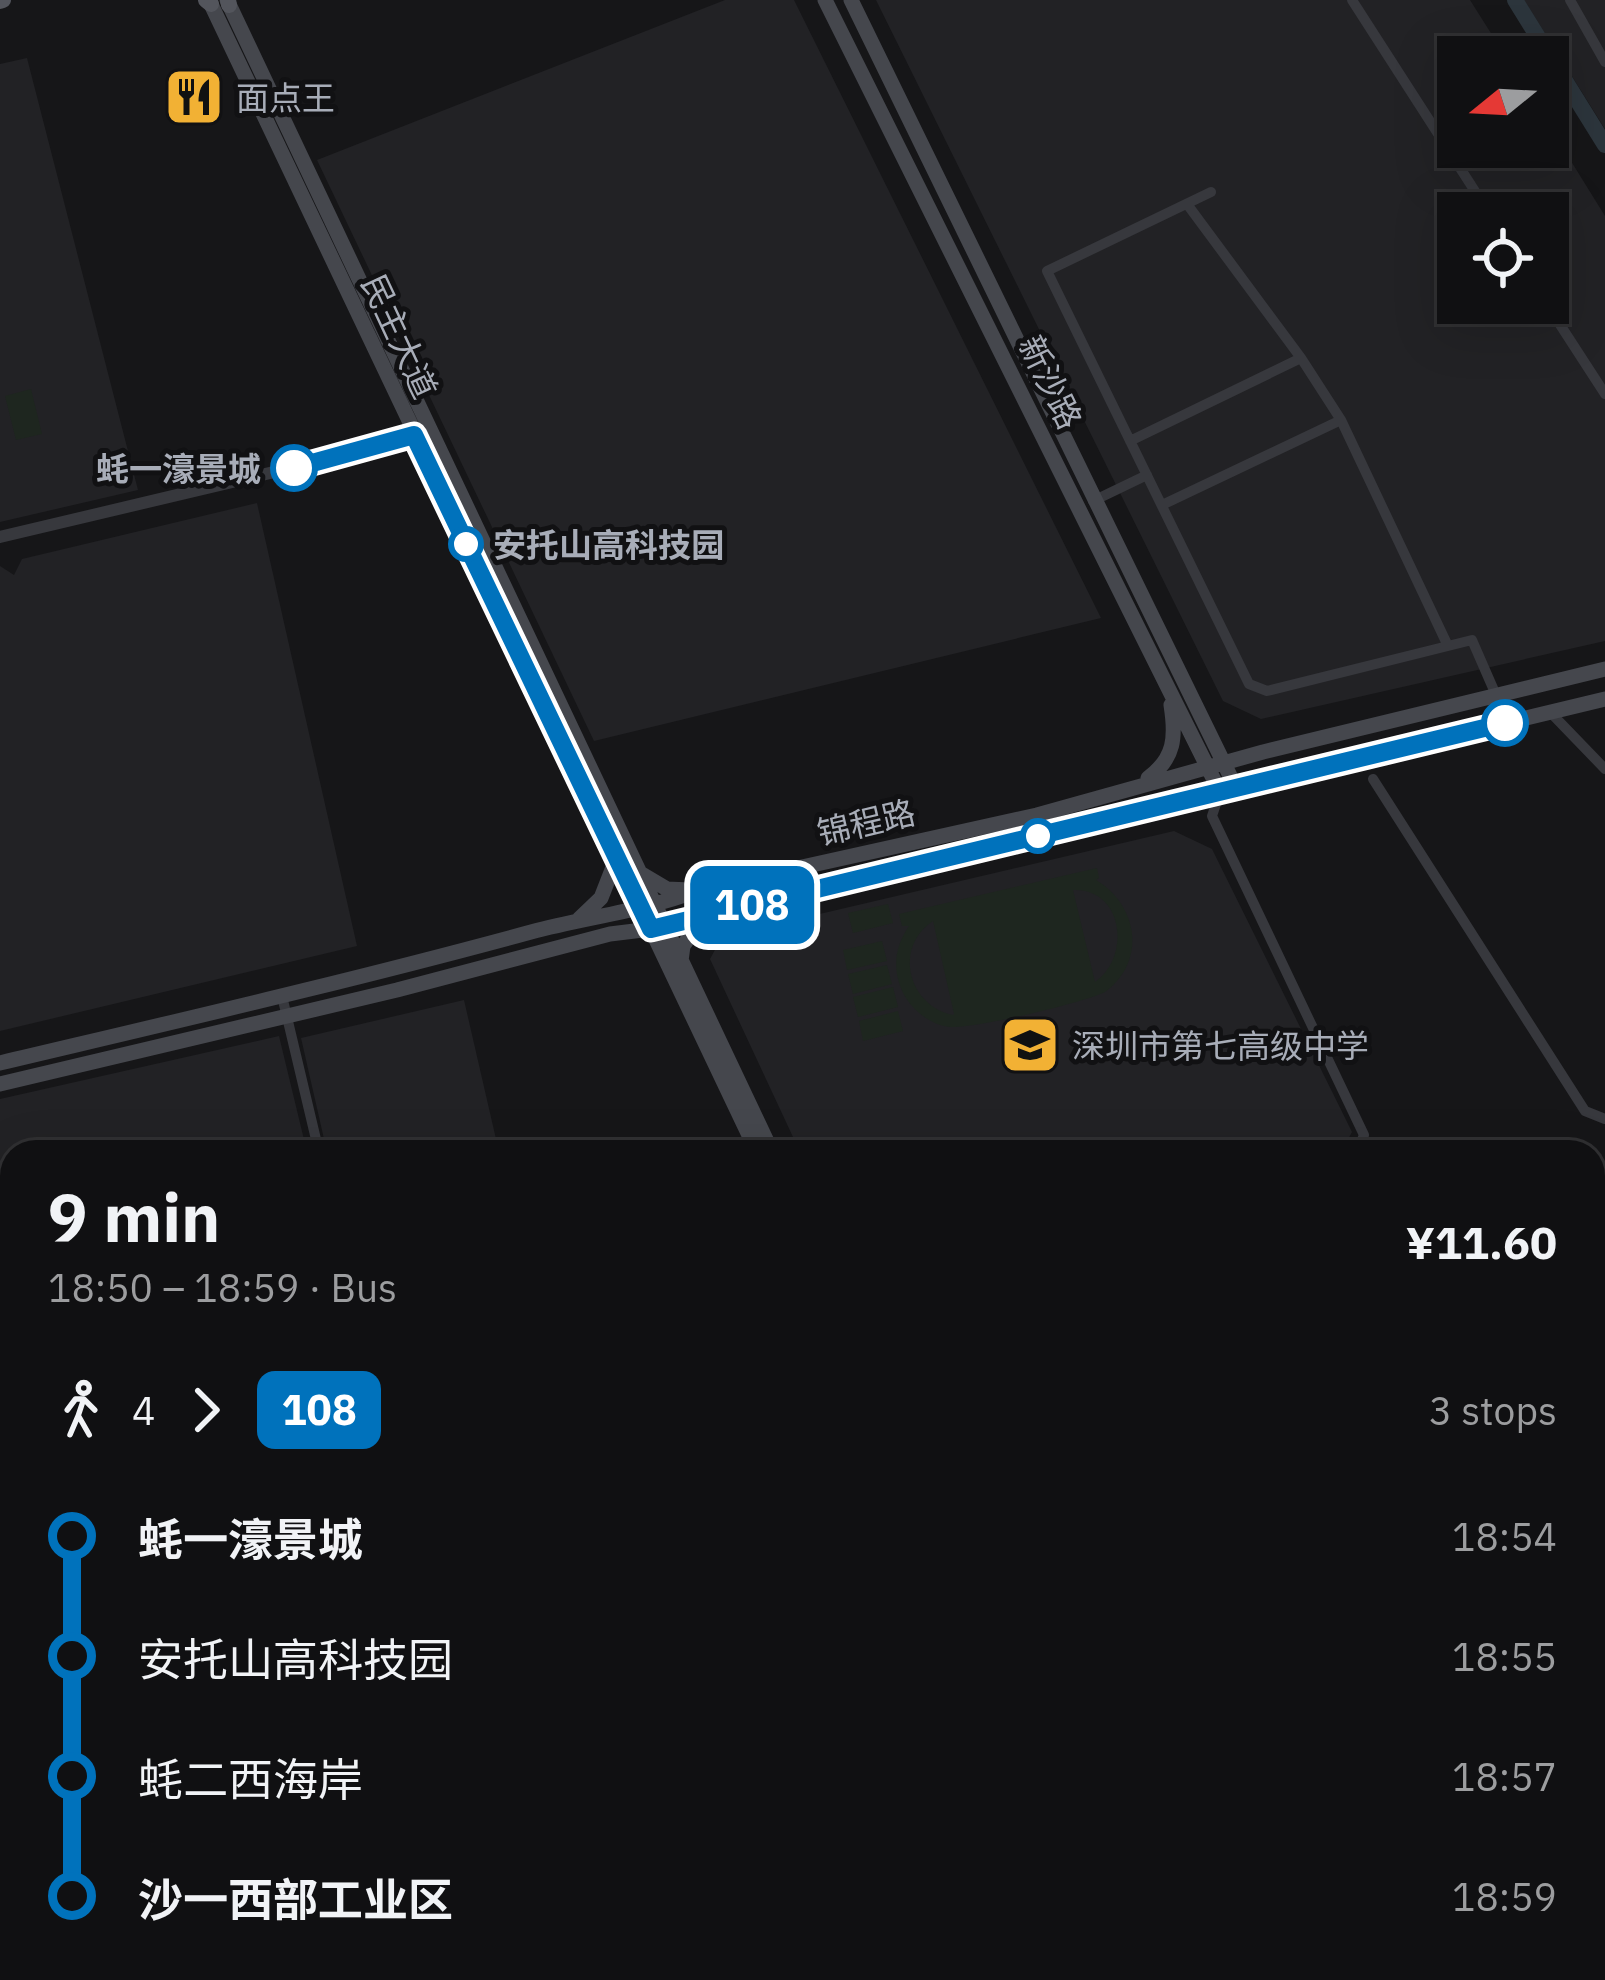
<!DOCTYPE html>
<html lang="en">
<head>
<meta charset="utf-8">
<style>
  body { margin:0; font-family:"IBM Plex Sans","Noto Sans SC",sans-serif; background:#1e1e20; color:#f1f3f6; height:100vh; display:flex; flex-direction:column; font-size:45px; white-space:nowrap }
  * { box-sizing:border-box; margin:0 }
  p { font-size:39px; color:#9c9d9f }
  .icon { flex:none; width:66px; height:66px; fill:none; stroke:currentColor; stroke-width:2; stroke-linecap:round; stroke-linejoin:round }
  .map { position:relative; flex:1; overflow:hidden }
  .details { position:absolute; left:0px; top:1140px; width:1605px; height:840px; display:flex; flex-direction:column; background:#101012; border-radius:36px 36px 0 0; box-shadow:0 12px 48px #0002,0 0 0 3px #303032 }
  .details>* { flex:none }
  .badge { padding:0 24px; border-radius:18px; font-size:42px; line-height:78px }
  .needle { width:78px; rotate:252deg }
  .controls { position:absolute; left:1437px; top:36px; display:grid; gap:24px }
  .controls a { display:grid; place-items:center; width:132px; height:132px; border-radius:0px; background:#101012; box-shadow:0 12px 48px #0002,0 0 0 3px #303032; font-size:60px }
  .map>.badge { position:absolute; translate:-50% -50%; box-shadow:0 0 0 6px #fff }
  .legs { display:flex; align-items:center; gap:18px; height:132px; padding:0 48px; font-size:39px }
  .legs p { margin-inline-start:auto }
  .overview { display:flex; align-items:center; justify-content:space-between; height:204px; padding:0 48px }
  h1 { font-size:66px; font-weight:800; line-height:90px }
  ul { padding:0 48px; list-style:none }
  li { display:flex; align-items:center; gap:42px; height:120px; font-size:45px }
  li i { display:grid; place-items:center; width:18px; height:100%; margin:0 15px; background:currentColor }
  li i::after { content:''; width:30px; height:30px; margin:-15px; border:9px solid; border-radius:50%; background:#101012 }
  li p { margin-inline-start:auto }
  li:first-child i { background:linear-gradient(#0000 50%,currentColor 0) }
  li:last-child i { background:linear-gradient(currentColor 50%,#0000 0) }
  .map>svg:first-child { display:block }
  .built { fill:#222225; fill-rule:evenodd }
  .green { fill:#1e261f; fill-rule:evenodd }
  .water { fill:#2c353c }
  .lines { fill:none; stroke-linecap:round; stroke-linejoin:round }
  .stream { stroke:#2c353c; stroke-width:3 }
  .river { stroke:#2c353c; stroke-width:16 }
  .minor { stroke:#37383d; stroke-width:10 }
  .tertiary { stroke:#37383d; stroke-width:12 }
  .secondary { stroke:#45474d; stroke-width:15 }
  .primary { stroke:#53555c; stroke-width:16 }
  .line-1-casing { stroke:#fff; stroke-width:27 }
  .line-1 { stroke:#0072bc; stroke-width:18 }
  .stop-1-dot { fill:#fff; stroke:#0072bc; stroke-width:6 }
  .labels { text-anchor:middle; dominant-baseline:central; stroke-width:10; stroke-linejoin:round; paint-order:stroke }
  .poi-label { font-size:33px; fill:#a8adb8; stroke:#111113; text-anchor:start }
  .street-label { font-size:33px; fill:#a8adb8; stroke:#111113 }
  .stop-label { font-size:33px; font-weight:bold; fill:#a8adb8; stroke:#111113; text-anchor:end }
</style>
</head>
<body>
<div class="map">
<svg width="1605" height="1980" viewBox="0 0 1605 1980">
  <rect width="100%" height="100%" fill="#161618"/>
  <path class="built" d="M725 0H794L1101 618 594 741 317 160Z
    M876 0H1470L1506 57H1458V147H1548V124L1605 216V641L1261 719 1223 701ZM1458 213H1548V303H1458Z
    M1524 0H1605V129Z
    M27 58 138 490 0 522V64Z
    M257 503 357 946 0 1031V566L14 575 22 559Z
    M1174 831 1212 849 1352 1132 1341 1152H800L710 959 722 937Z
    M464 1000 499 1152H327L301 1038Z
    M279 1036 307 1152H12V1378L0 1325V1099Z"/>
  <path class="green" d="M31 389 42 434 16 440 5 396Z
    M1097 868 1099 878 1096 880C1138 905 1147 961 1105 992 1082 1003 974 1029 950 1027 929 1025 908 1007 901 988 892 966 896 945 909 926H902L899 914ZM1073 890C1124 888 1131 957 1095 982ZM933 921 954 1014 953 1015C908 1006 893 947 933 921Z
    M888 904 893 923 853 933 848 913Z
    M882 941 887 961 847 970 843 950Z
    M887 965 892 984 853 994 848 974Z
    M893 987 898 1007 858 1017 853 997Z
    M898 1011 903 1031 863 1041 859 1021Z
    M1605 1299V1670L1593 1679V1516L1601 1495 1593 1476V1306Z"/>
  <path class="water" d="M1203 1968H1300L1311 1980H1209Z
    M1348 1968H1496L1505 1980H1336Z"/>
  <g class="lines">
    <path class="stream" d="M1593 1690 1605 1681"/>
    <path class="river" d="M1515 0 1605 145
      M1522 1968 1528 1980"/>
    <path class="minor" d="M1352 0 1489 213
      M1570 0 1605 62
      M1211 192 1047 271 1249 684 1267 691 1472 640 1496 695
      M1187 204 1301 358 1341 420 1448 646
      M1546 303 1605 394
      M1130 441 1301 358
      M1093 501 1147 475
      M1162 505 1341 420
      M1550 712 1605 769
      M1373 779 1585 1111 1605 1119
      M1220 792 1212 816 1364 1135 1357 1152
      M282 996 319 1152
      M0 1347 12 1397
      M0 1868 12 1865
      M738 1968 744 1980
      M872 1968 877 1980
      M939 1968 961 1980
      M1046 1968 1052 1980
      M601 1980 627 1968"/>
    <path class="tertiary" d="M0 537 295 467 424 432
      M0 1921 12 1917"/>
    <path class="secondary" d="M209 0 757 1152
      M227 0 772 1152
      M825 0 1220 792
      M851 0 1236 788
      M1148 778C1175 758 1176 737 1171 705
      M640 873 667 889 690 890
      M579 919 601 898 617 857
      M681 961 683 946 703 917
      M0 1063C177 1021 355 980 531 932 587 917 644 911 699 890L1037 815 1263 752 1605 669
      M0 1084 397 990 610 934 651 929 1605 699
      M1147 1968 1153 1980
      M1163 1968 1169 1980"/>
    <path class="primary" d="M206 0 211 4
      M228 0 229 5
      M0 1 3 0"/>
  </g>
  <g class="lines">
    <g class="line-1-casing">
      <path id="line-1" d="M294 468 414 435 651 929 1505 723"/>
    </g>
    <use href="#line-1" class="line-1"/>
  </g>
  <defs>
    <g id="restaurant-square" transform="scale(3)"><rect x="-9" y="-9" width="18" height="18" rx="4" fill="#f2b134" stroke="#111113"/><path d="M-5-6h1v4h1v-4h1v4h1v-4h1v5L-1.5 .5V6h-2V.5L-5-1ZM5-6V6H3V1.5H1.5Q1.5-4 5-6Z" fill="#111"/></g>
    <g id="school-square" transform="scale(3)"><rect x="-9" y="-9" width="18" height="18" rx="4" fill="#f2b134" stroke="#111113"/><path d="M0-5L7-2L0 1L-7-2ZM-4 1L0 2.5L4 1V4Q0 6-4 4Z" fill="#111"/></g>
  </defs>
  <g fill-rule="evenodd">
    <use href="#restaurant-square" x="194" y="97"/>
    <use href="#school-square" x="1030" y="1045"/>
  </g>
  <g class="stop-1-dot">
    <circle cx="294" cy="468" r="21"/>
    <circle cx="466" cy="544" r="15"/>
    <circle cx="1505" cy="723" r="21"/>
    <circle cx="1038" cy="836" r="15"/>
  </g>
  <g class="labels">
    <g class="poi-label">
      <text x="236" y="97">面点王</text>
      <text x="1072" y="1045">深圳市第七高级中学</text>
    </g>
    <g class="street-label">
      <text transform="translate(400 336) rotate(65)">民主大道</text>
      <text transform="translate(1051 382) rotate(64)">新沙路</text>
      <text transform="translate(866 822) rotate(-13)">锦程路</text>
    </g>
    <g class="stop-label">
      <text x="261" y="468">蚝一濠景城</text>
      <text x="493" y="544" text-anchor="start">安托山高科技园</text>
    </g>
  </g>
</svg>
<div class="controls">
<a><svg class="needle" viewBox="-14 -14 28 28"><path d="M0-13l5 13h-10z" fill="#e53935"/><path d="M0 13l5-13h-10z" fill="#9c9d9f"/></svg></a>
<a><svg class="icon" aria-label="locate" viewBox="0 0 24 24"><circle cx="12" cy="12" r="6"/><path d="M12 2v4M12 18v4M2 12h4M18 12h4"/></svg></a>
</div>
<b class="badge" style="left:752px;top:905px;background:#0072bc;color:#fff">108</b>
<section class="details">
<div class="overview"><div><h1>9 min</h1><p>18:50 – 18:59 · Bus</p></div><b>¥11.60</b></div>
<div class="legs"><svg class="icon" aria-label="walk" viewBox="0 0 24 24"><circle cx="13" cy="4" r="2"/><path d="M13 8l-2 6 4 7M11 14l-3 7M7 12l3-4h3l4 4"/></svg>4<svg class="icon" aria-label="forward" viewBox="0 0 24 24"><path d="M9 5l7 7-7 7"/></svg><b class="badge" style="background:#0072bc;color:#fff">108</b><p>3 stops</p></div>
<ul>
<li><i style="color:#0072bc"></i><b>蚝一濠景城</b><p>18:54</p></li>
<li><i style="color:#0072bc"></i><span>安托山高科技园</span><p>18:55</p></li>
<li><i style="color:#0072bc"></i><span>蚝二西海岸</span><p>18:57</p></li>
<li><i style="color:#0072bc"></i><b>沙一西部工业区</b><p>18:59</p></li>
</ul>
</section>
</div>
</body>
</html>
